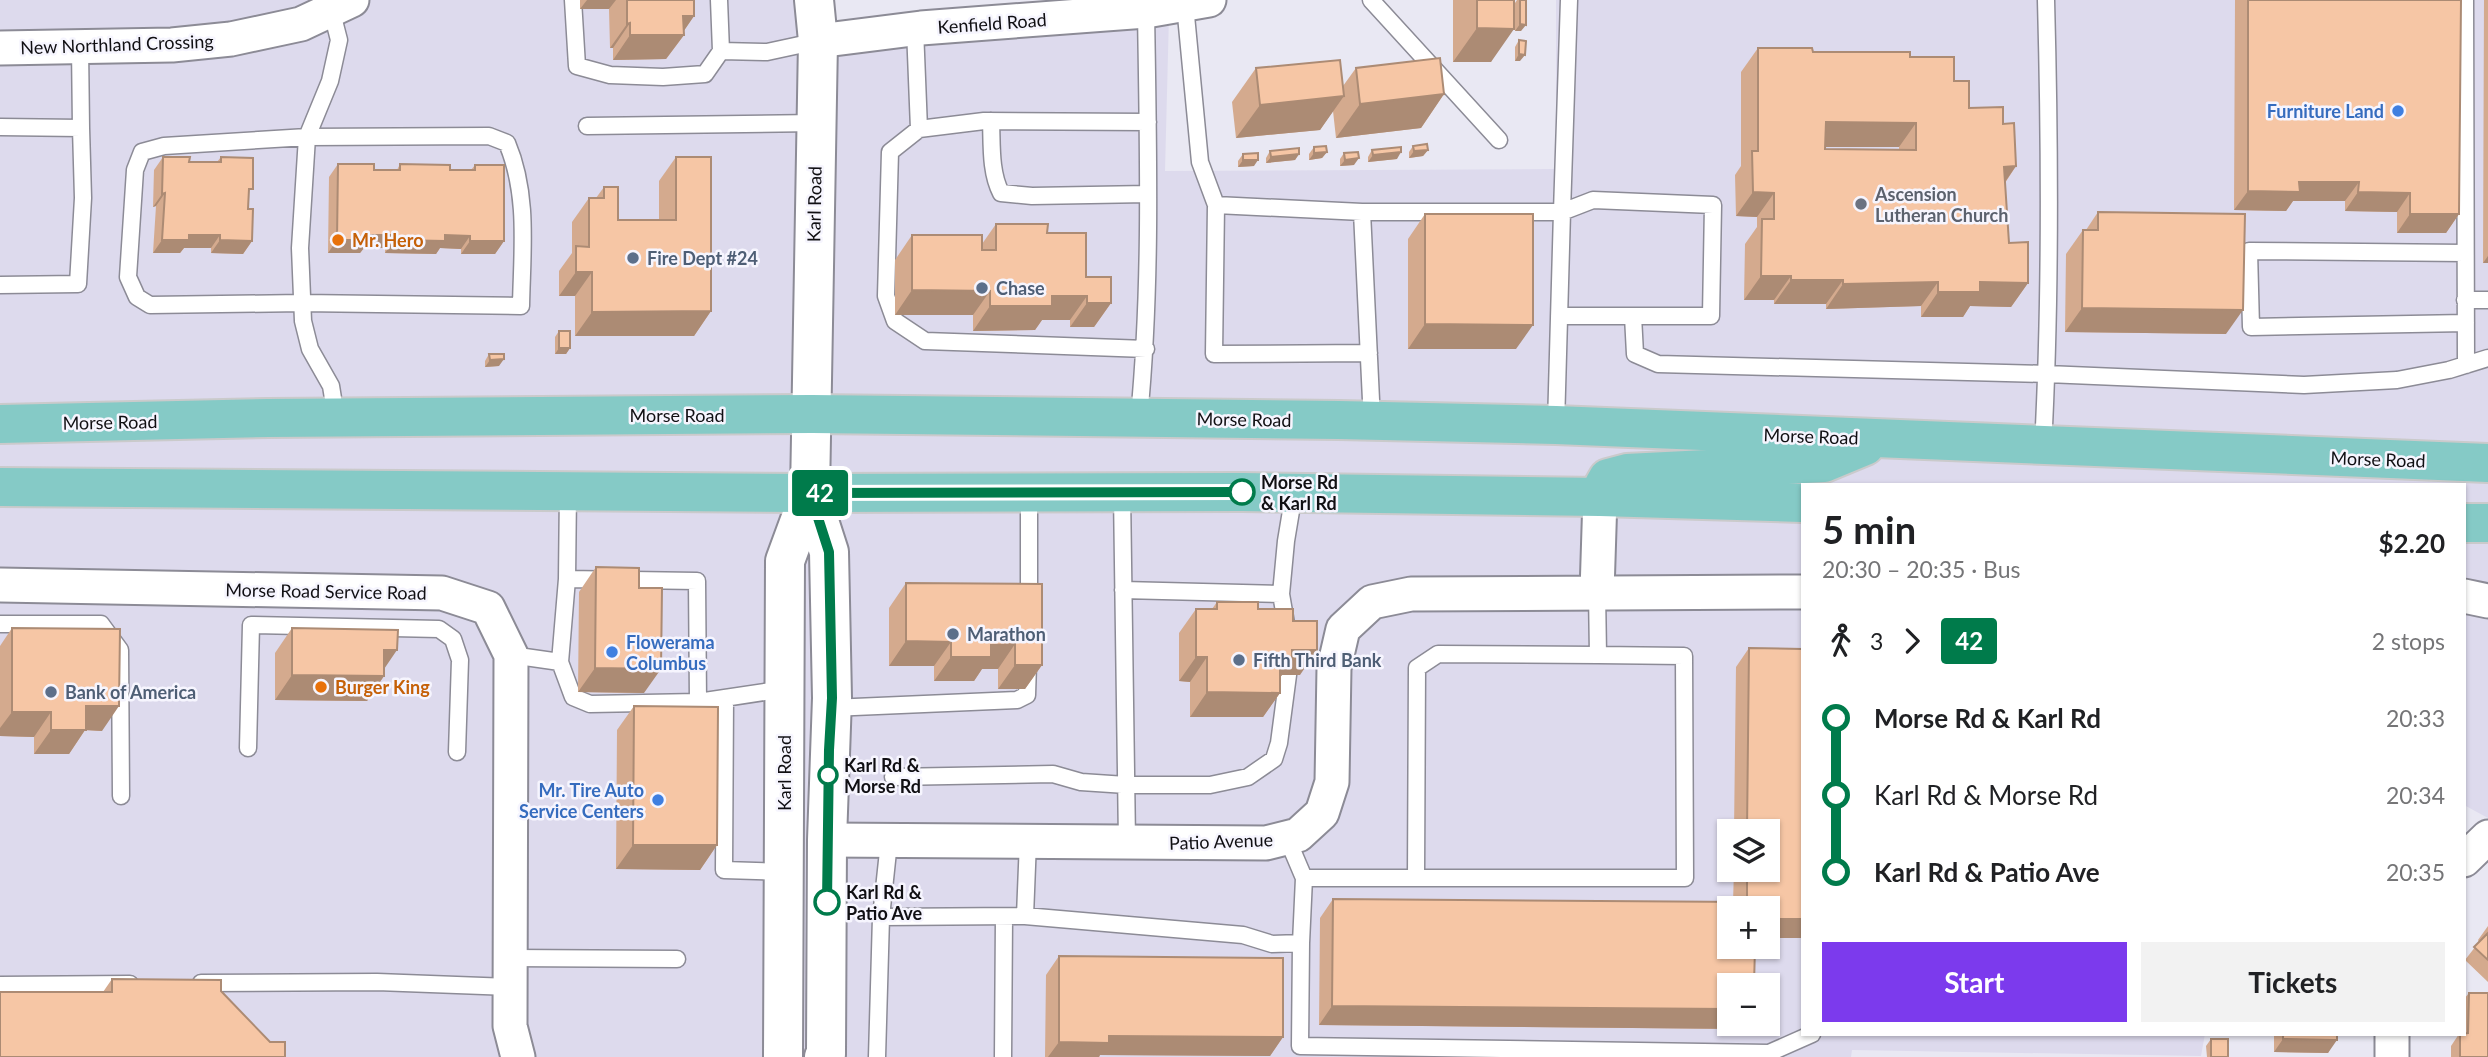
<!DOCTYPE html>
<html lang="en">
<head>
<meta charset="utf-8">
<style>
  body { margin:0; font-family:Lato,sans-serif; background:#f2f2f2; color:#202124; height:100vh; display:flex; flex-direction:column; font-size:26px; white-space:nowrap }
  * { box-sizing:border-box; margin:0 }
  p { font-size:23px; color:#757577 }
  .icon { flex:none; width:38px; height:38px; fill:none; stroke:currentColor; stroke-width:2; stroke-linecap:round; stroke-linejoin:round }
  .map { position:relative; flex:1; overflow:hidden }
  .drawer { position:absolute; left:1801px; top:483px; width:665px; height:553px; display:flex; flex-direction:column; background:#fff; border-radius:0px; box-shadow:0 2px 5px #0004 }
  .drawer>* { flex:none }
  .badge { padding:0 14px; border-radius:5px; font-size:24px; line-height:46px }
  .buttons { position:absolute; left:1717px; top:819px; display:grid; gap:14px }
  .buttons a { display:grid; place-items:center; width:63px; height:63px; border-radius:0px; background:#fff; box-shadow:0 2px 5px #0004; font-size:35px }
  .map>.badge { position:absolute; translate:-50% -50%; box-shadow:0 0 0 4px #fff }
  .legs { display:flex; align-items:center; gap:10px; height:77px; padding:0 21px; font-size:23px }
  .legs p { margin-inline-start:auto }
  .headline { display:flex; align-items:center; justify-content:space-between; height:119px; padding:0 21px }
  h1 { font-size:38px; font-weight:700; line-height:52px }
  .primary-button { display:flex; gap:14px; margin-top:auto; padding:14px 21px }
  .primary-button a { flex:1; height:80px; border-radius:0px; background:#7c3aed; color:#fff; font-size:28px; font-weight:700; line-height:80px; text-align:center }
  .primary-button a+a { background:#f2f2f2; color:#202124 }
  ul { padding:0 21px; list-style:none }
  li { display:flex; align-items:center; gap:24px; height:77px; font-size:26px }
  li i { display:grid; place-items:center; width:10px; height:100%; margin:0 9px; background:currentColor }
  li i::after { content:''; width:18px; height:18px; margin:-9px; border:5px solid; border-radius:50%; background:#fff }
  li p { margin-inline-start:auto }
  li:first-child i { background:linear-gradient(#0000 50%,currentColor 0) }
  li:last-child i { background:linear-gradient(currentColor 50%,#0000 0) }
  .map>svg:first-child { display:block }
  .built { fill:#dddaed; fill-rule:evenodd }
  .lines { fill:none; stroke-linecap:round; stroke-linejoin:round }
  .service-casing { stroke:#8c8b96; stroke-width:19 }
  .minor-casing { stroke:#8c8b96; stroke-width:37 }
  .secondary-casing { stroke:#8c8b96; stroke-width:42 }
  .primary-casing { stroke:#cacacb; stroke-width:42 }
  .service { stroke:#fff; stroke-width:16 }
  .minor { stroke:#fff; stroke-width:33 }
  .secondary { stroke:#fff; stroke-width:38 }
  .primary { stroke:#85cac6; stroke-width:38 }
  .wall { fill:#d4aa8e; fill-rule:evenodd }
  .shaded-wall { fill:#ac8b74 }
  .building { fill:#f6c6a5; stroke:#ac8b74; stroke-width:2; fill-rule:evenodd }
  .line-1-casing { stroke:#fff; stroke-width:16 }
  .line-1 { stroke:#007b4b; stroke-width:10 }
  .shop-dot { fill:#3f7fe0; stroke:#f6f5fe; stroke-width:2.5 }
  .worship-dot { fill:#6b7280; stroke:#f6f5fe; stroke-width:2.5 }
  .food-dot { fill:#e8710a; stroke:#f6f5fe; stroke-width:2.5 }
  .service-dot { fill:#5c6f8a; stroke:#f6f5fe; stroke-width:2.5 }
  .stop-1-dot { fill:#fff; stroke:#007b4b; stroke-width:3.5 }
  .labels { text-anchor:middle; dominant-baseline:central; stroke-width:5; stroke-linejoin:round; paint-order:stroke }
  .street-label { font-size:18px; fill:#100f13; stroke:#f6f5fe }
  .shop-label { font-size:18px; font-weight:bold; fill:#366cbe; stroke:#f6f5fe; text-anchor:end }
  .worship-label { font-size:18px; font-weight:bold; fill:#5b616d; stroke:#f6f5fe; text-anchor:start }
  .food-label { font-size:18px; font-weight:bold; fill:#c56008; stroke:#f6f5fe; text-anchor:start }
  .service-label { font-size:18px; font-weight:bold; fill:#4e5e75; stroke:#f6f5fe; text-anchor:start }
  .stop-label { font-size:18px; font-weight:bold; fill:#100f13; stroke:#f6f5fe; text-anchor:start }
</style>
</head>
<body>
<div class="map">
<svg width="2488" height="1057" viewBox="0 0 2488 1057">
  <rect width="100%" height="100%" fill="#e9e8f3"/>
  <path class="built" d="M0 0H817L824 48 1169 15 1165 171 1556 169V0H2488V818L2464 805V485H1802V1034H2205L2201 1056 1852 1050 1851 1057H0ZM1729 831H1768V870H1729ZM1729 908H1768V947H1729ZM1729 985H1768V1024H1729Z"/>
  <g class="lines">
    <g class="service-casing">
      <path id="service" d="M573 0 577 66 610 75 663 77 705 74 721 51 719 0
        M1371 0 1499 140
        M2465 0 2466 365
        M330 5 339 40 330 81 307 137 300 248 303 321 310 349 331 386 336 417
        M1185 5 1200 162 1216 205 1362 212 1372 421
        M915 29 919 129 890 152 886 296 895 321 925 341 1146 349
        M80 47 81 128
        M721 51 767 52 818 41
        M991 121C992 144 990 172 1001 193L1032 196 1148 194
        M587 126 816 123
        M0 127 81 128 83 198 78 284 0 285
        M919 129 984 121 1148 122
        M489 136 507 143C529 195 522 251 521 306L302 303 150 305 137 297 128 277 135 170 142 152 164 146 307 137Z
        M1216 205 1214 354 1369 353
        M1362 212H1562L1556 425
        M2465 253 2249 251 2251 327 2466 323
        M2465 300H2488
        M1559 316H1711L1713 205 1593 200 1562 212 1569 0
        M1633 316 1635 354 1658 364 2047 374 2304 385 2397 380 2449 370 2488 358
        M1139 417C1152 282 1148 146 1146 11
        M2043 446C2051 297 2050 149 2046 0
        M1122 493 1127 842
        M567 579 568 491
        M1123 590 1281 594
        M1029 603V493
        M0 624H101L120 650 121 796
        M1287 629 1281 594 1286 541 1294 493
        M511 655 560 662 573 697 590 704 698 702 784 689
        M560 662 567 579 697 581 698 702
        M725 698 724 870 784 872
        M831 708 1017 700 1027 695 1028 664
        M248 748 251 625 439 629 453 639 460 660 457 752
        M893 777 1053 774 1081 782 1126 785H1210L1248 777 1274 759 1279 743 1288 675
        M1287 838 1304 878
        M1416 877 1417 668 1438 654 1598 655
        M1025 916 1028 841
        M881 917 889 842
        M1301 943 1300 1046 1769 1053V1057
        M510 958 677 959
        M201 983 377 982 510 987
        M0 985 130 984
        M1769 1053 1812 1034
        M877 1057 881 917 1025 916 1243 935 1272 944 1301 943 1304 878H1685L1684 656 1598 655 1597 592
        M1003 1057 1004 917"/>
    </g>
    <g class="minor-casing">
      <path id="minor" d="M818 41 921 28 1146 11 1209 0
        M0 48 172 45 231 39 301 24 352 0
        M0 585 442 593 488 608 511 655 510 1026 518 1057
        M1597 592 1600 497
        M2464 596 2488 601
        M827 840 1266 843 1298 835 1322 813 1332 782 1334 668 1343 629 1372 602 1411 594 1802 592
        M2464 860 2488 837
        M2392 1057V1034"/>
    </g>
    <g class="secondary-casing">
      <path id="secondary" d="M814 0 818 41 810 493 829 552 832 698 827 840 826 1054 824 1057
        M783 1057 785 561 810 493"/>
    </g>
    <g class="primary-casing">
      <path id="primary" d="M0 424 268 418 812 414 1339 420 1556 425 2488 463
        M1604 485 1608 478 1627 473 1824 463 1865 446
        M0 487 810 493 1242 492 1600 497 1802 503
        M2464 523H2488"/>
    </g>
    <use href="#service" class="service"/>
    <use href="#minor" class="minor"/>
    <use href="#secondary" class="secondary"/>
    <use href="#primary" class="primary"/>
  </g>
  <path class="wall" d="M580 0H694V16L683 32 684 35 666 59 613 60V48H610L609 9H580Z
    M1453 0H1515L1491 62H1453Z
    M1517 0H1526L1521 31H1515V3Z
    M2235 0H2461L2459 214 2446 233H2397V212L2345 211V201H2293L2286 211 2234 210Z
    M2484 0H2488V263H2483Z
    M1519 40 1520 61H1515V47Z
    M1758 48 1910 57 1954 81 1969 108 2003 124 2016 166 2005 183 2009 243 2028 283 2011 307 1970 306 1963 317H1921V306L1826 309V304H1774V300H1744L1745 244 1757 227V217L1736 216 1735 175 1741 166V72ZM1825 147H1899V150L1825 149Z
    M1256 68 1343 86 1356 68 1444 94 1421 128 1336 138 1333 111 1320 130 1236 138 1232 102Z
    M1413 146 1428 150 1423 156 1409 158V152Z
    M1314 147 1327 152 1322 158 1309 160V154Z
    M1372 150 1397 159 1368 162V157Z
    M1270 151 1299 154 1295 160 1266 163V158Z
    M1344 153 1354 165 1340 166V159Z
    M1243 154 1254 166 1238 167V161Z
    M163 157 189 162H217L221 157 249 195 248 209 252 241 243 254 211 253V248H184L180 253H153L156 206 153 207 154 170Z
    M676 157 711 311 694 336H575V296H559V271L572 253V222L589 198H596L604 187 618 220H659V181Z
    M338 164 374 170H397L400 164 450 170H471L475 165 504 241 495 254H461V249L440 248 436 254 385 253V248H364L360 253H328L329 177Z
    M2098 212 2226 334 2065 332 2066 254 2083 230H2086Z
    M1425 214 1516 349H1408V239Z
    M996 224 1047 233 1086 277 1111 303 1094 327H1070V320H1042L1035 330 973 331V315H895V260L912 235 982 244Z
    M559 331 570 348 566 354H555V337Z
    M489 354 499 366 485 367V361Z
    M596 567 639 588 644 693 578 692 579 592Z
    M906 583 1042 584V665L1025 689H998V669H982L974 681H934V666H889V608Z
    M1217 602 1258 609 1293 621 1300 675H1282L1280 677V693L1263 717H1190V682L1179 681V633L1196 609H1212Z
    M12 628 102 731 85 730 69 754H34V737L0 736V646Z
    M292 628 384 669V676L367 701 275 700V653Z
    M1749 648 1802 938 1729 908 1741 1029 1319 1025 1320 918 1333 899 1733 902 1734 870H1768V831H1734L1736 667Z
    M634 706 717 845 700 870 616 869 617 730Z
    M2488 926V982L2465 960 2479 942 2478 940Z
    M1059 956 1283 1037 1270 1056 1100 1055 1099 1057H1045L1046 975Z
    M112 979 221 991 103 992Z
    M2469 993 2488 1057H2451V1046L2459 1034H2464V999Z
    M2265 1034H2337L2328 1053 2274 1052V1035H2265Z
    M2211 1039 2228 1057H2207L2206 1046Z"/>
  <path class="shaded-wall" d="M587 0H616L609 9H580Z
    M683 16H694L681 35H684L666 59 613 60 630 35Z
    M630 23 613 48H610L627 24Z
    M1520 24 1526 25 1521 31H1515Z
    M1477 28 1514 29 1491 62H1453Z
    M1519 54 1525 55 1520 61H1515Z
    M1444 94 1421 128 1336 138 1360 104Z
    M1344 96 1320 130 1236 138 1260 105Z
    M1826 122 1916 123 1899 147H1809Z
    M1428 150 1423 156 1409 158 1414 151Z
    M1327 152 1322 158 1309 160 1314 153Z
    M1401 152 1397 159 1368 162 1373 155Z
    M1299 154 1295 160 1266 163 1271 157Z
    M1359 158 1354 165 1340 166 1345 160Z
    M1243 160H1258L1254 166 1238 167Z
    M2016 166 1999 191 2004 167Z
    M2299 182H2359L2345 201H2293L2286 211 2234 210 2248 191Z
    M1753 192 1774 193 1757 217 1736 216Z
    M2358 192 2410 193 2397 212 2345 211Z
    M165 193 156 206 153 207 162 194Z
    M2410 214H2459L2446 233H2397Z
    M189 235H220L211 248H184L180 253H153L162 240Z
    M369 235H394L385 248H364L360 253H328L337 240Z
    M445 235 470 236 461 249 440 248 436 254 385 253 394 240Z
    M220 240 252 241 243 254 211 253Z
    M470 241H504L495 254H461Z
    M2488 256V263H2483Z
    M576 272H592L575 296H559Z
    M1761 276H1791L1774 300H1744Z
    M1791 280H1843L1826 304H1774Z
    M1938 282 1921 306 1826 309 1843 284Z
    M1980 282 2028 283 2011 307 1970 306 1963 317H1921L1938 292Z
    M912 290 990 291 973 315H895Z
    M1052 296H1087L1070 320H1042L1035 330 973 331 990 306Z
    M1087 303H1111L1094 327H1070Z
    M2082 308 2243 310 2226 334 2065 332Z
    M711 311 694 336H575L592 312Z
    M1425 324 1533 325 1516 349H1408Z
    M559 348H570L566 354H555Z
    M504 359 499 366 485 367 490 360Z
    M906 641 951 642 934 666H889Z
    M1015 644 998 669H982L974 681H934L951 657 991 645Z
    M384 650H397L380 675Z
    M1292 650H1317L1300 675H1282L1275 684 1280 659Z
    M1196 657H1207L1190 682 1179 681Z
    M1015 665H1042L1025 689H998Z
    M595 668 661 669 644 693 578 692Z
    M292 675 384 676 367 701 275 700Z
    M1207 692 1280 693 1263 717H1190Z
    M86 706H119L102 731 85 730 69 754H34L51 730Z
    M12 712H51L34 737 0 736V728Z
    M633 845H717L700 870 616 869Z
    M1768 919H1802V938H1768Z
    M1332 1006 1729 1009V1024H1744L1741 1029 1319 1025Z
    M1109 1036 1283 1037 1270 1056 1100 1055 1099 1057H1048L1059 1042Z
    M2283 1039 2337 1040 2328 1053 2274 1052Z"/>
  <path class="building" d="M627 0H694V16H683L684 35H630V23L627 24Z
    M1477 0H1514V29L1477 28Z
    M1520 0H1526V25L1520 24Z
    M2248 0H2461L2459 214H2410V193L2358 192 2359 182H2299L2300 192 2248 191Z
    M1519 40 1526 41 1525 55 1519 54Z
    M1758 48H1812L1813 52H1910V57H1954V81H1969V108L2003 107V124L2014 123 2016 166 2004 167 2009 243 2028 242V283L1980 282V292H1938V282L1843 284V280H1791V276H1761L1762 219H1774V193L1753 192 1752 151H1758ZM1826 122 1916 123V150L1825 149Z
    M1440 58 1444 94 1360 104 1356 68Z
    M1340 60 1344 96 1260 105 1256 68Z
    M1427 144 1428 150 1414 151 1413 146Z
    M1326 146 1327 152 1314 153V147Z
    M1401 147V152L1373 155 1372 150Z
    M1299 148V154L1271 157 1270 151Z
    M1358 152 1359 158 1345 160 1344 153Z
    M1258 153V160H1243V154Z
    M163 157H190L189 162H221V157L253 158V189H249L248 209H253L252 241 220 240V235H189V240H162L165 193 162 194Z
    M676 157H711V311L592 312V272H576V246L589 247V198H604V187H618V220H676Z
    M338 164H374V170H400V164L450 165V170H475V165H504V241H470V236L445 235V241L394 240V235H369V240H337Z
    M2098 212 2245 214 2243 310 2082 308 2083 230H2098Z
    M1425 214H1533V325L1425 324Z
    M996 224H1048L1047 233H1086V277H1111V303H1087V296H1052V306H990V291L912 290V235H982V250H996Z
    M559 331H570V348H559Z
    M489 354H504V359L490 360Z
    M596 567 639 568V588H662L661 669 595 668Z
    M906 583 1042 584V665H1015V644L991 645V657H951V642L906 641Z
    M1217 602H1258V609H1293V621H1317V650H1292V659H1280V693L1207 692V657H1196V609H1217Z
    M12 628 120 629 119 706H86V730H51V712H12Z
    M292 628 398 630 397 650H384V676L292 675Z
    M1749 648 1802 649V919H1768V908H1729V947H1755L1754 985H1729V1009L1332 1006 1333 899 1747 902V870H1768V831H1747Z
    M634 706 718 707 717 845H633Z
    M2488 933V960L2474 947Z
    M1059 956 1283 958V1037L1109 1036V1043L1059 1042Z
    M112 979 221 980V991L270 1042H285V1057H0V992H112Z
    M2469 993H2488V1057H2460V1034L2468 1033Z
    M2283 1034H2337V1040L2283 1039Z
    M2211 1039H2228V1057H2211Z"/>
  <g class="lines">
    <g class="line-1-casing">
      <path id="line-1" d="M827 902 829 750 832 698 829 552 810 493 1242 492"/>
    </g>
    <use href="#line-1" class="line-1"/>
  </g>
  <g class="shop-dot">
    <circle cx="2398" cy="111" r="7"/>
    <circle cx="612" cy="652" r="7"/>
    <circle cx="658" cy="800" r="7"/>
  </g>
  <circle class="worship-dot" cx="1861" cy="204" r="7"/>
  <g class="food-dot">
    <circle cx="338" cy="240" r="7"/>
    <circle cx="321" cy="687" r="7"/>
  </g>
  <g class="service-dot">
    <circle cx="633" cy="258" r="7"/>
    <circle cx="982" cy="288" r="7"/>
    <circle cx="953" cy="634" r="7"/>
    <circle cx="1239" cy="660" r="7"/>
    <circle cx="51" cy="692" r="7"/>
  </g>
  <g class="stop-1-dot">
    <circle cx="1242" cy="492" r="12"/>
    <circle cx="828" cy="775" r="9"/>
    <circle cx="827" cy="902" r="12"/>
  </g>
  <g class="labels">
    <g class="street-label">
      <text transform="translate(992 23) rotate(-4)">Kenfield Road</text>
      <text transform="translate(117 44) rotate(-2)">New Northland Crossing</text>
      <text transform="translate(814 204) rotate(-89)">Karl Road</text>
      <text x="677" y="415">Morse Road</text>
      <text transform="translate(1244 419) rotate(1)">Morse Road</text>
      <text transform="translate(110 422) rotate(-1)">Morse Road</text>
      <text transform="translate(1811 436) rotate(2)">Morse Road</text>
      <text transform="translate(2378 459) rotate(2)">Morse Road</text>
      <text transform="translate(326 591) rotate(1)">Morse Road Service Road</text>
      <text transform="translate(784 773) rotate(-90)">Karl Road</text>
      <text transform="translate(1221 841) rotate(-2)">Patio Avenue</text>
    </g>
    <g class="shop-label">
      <text x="2384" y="111">Furniture Land</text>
      <text x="626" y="642" text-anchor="start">Flowerama<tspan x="626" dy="21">Columbus</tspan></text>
      <text x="644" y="790">Mr. Tire Auto<tspan x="644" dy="21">Service Centers</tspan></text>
    </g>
    <g class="worship-label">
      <text x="1875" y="194">Ascension<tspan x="1875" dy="21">Lutheran Church</tspan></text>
    </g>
    <g class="food-label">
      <text x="352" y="240">Mr. Hero</text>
      <text x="335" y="687">Burger King</text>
    </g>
    <g class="service-label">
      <text x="647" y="258">Fire Dept #24</text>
      <text x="996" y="288">Chase</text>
      <text x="967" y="634">Marathon</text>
      <text x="1253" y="660">Fifth Third Bank</text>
      <text x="65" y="692">Bank of America</text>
    </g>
    <g class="stop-label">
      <text x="1261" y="482">Morse Rd<tspan x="1261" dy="21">&amp; Karl Rd</tspan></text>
      <text x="844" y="765">Karl Rd &amp;<tspan x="844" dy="21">Morse Rd</tspan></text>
      <text x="846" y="892">Karl Rd &amp;<tspan x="846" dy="21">Patio Ave</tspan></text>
    </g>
  </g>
</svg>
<div class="buttons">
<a><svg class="icon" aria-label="layers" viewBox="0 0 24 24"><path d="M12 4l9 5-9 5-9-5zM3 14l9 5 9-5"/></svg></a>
<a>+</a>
<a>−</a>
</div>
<b class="badge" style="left:820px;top:493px;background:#007b4b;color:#fff">42</b>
<section class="drawer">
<div class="headline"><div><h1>5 min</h1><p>20:30 – 20:35 · Bus</p></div><b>$2.20</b></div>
<div class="legs"><svg class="icon" aria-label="walk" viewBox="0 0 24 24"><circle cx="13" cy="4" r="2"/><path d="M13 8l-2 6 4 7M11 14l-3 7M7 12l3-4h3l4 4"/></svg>3<svg class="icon" aria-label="forward" viewBox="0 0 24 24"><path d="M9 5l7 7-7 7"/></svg><b class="badge" style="background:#007b4b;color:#fff">42</b><p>2 stops</p></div>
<ul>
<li><i style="color:#007b4b"></i><b>Morse Rd &amp; Karl Rd</b><p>20:33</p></li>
<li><i style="color:#007b4b"></i><span>Karl Rd &amp; Morse Rd</span><p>20:34</p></li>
<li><i style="color:#007b4b"></i><b>Karl Rd &amp; Patio Ave</b><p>20:35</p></li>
</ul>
<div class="primary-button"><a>Start</a><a>Tickets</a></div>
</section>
</div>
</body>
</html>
